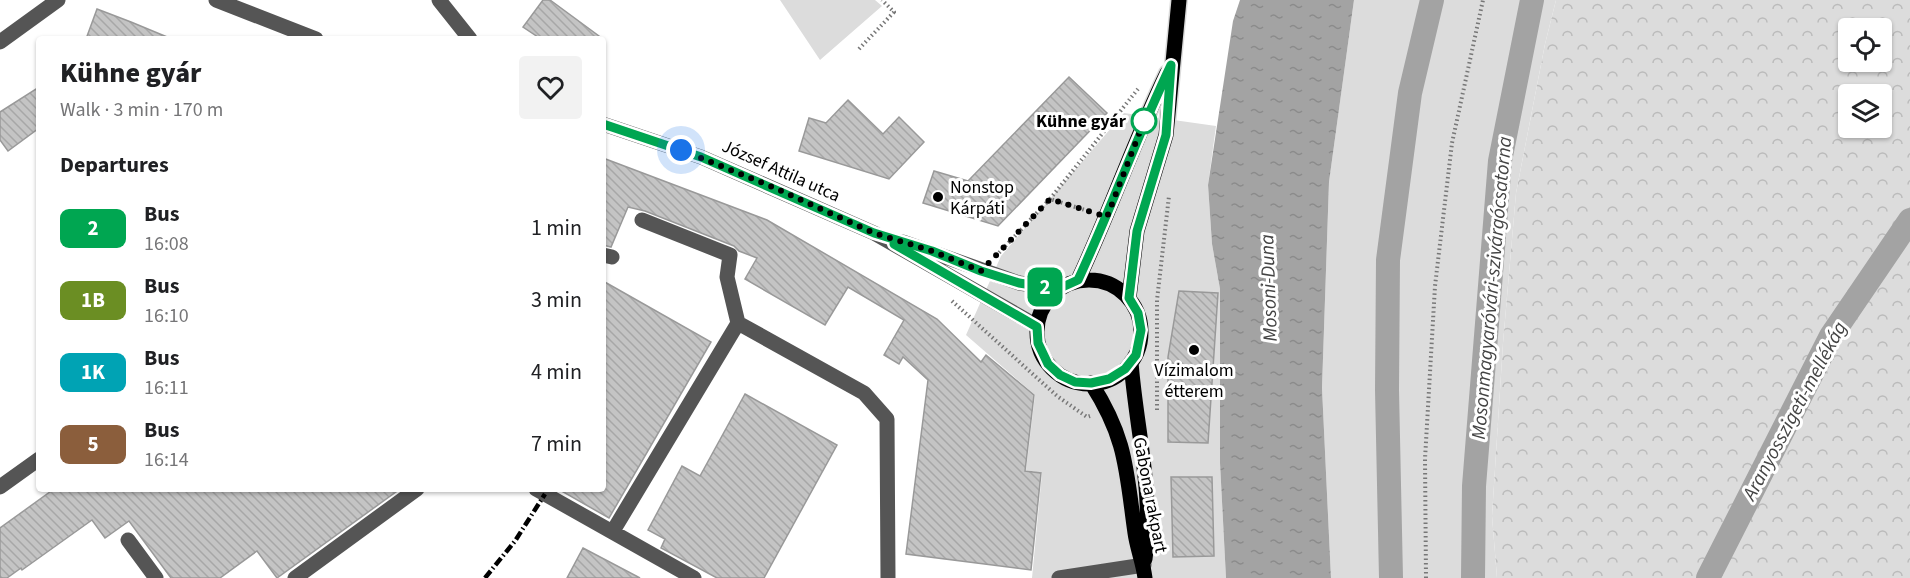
<!DOCTYPE html>
<html lang="en">
<head>
<meta charset="utf-8">
<style>
  body { margin:0; font-family:"Source Sans 3",sans-serif; background:#f2f2f2; color:#202124; height:100vh; display:flex; flex-direction:column; font-size:22px; white-space:nowrap }
  * { box-sizing:border-box; margin:0 }
  p { font-size:20px; color:#757577 }
  .icon { flex:none; width:33px; height:33px; fill:none; stroke:currentColor; stroke-width:2; stroke-linecap:round; stroke-linejoin:round }
  .map { position:relative; flex:1; overflow:hidden }
  .details { position:absolute; left:36px; top:36px; width:570px; height:456px; display:flex; flex-direction:column; background:#fff; border-radius:6px; box-shadow:0 2px 4px #0004 }
  .details>* { flex:none }
  .badge { padding:0 12px; border-radius:9px; font-size:21px; line-height:39px }
  .fabs { position:absolute; left:1838px; top:18px; display:grid; gap:12px }
  .fabs a { display:grid; place-items:center; width:54px; height:54px; border-radius:6px; background:#fff; box-shadow:0 2px 4px #0004; font-size:30px }
  .you { position:absolute; width:30px; height:30px; margin:-15px; border:4px solid #fff; border-radius:50%; background:#1a73e8; box-shadow:0 0 0 9px #1a73e833 }
  .map>.badge { position:absolute; translate:-50% -50%; box-shadow:0 0 0 3px #fff }
  h2 { padding:0 24px; font-size:22px; line-height:54px }
  .round { display:grid; place-items:center; flex:none; width:63px; height:63px; border-radius:6px; background:#f2f2f2 }
  .summary { display:flex; align-items:center; justify-content:space-between; height:102px; padding:0 24px }
  h1 { font-size:28px; font-weight:800; line-height:45px }
  ul { padding:0; list-style:none }
  li { display:flex; align-items:center; gap:18px; height:72px; padding:0 24px }
  li div { flex:1 }
  li b { display:block; font-size:22px }
  li em { font-style:normal }
  li .badge { min-width:66px; font-weight:700; text-align:center }
  .map>svg:first-child { display:block }
  .grass { fill:#dcdcdc }
  .forest { fill:url(#forest-crowns); fill-rule:evenodd }
  .water { fill:url(#water-ripples) }
  .lines { fill:none; stroke-linecap:round; stroke-linejoin:round }
  .canal { stroke:#a3a3a3; stroke-width:24 }
  .building { fill:url(#building-back-hatch); stroke:#999; stroke-width:1.5 }
  .major-casing { stroke:#dbdbdb; stroke-width:18 }
  .path { stroke:#777; stroke-width:4; stroke-dasharray:1.5 3; stroke-linecap:butt }
  .minor { stroke:#555; stroke-width:15 }
  .major { stroke:#000; stroke-width:15 }
  .rail { stroke:#000; stroke-width:4.5; stroke-dasharray:9 3 1.5 3; stroke-linecap:butt }
  .line-casing { stroke:#fff; stroke-width:14 }
  .line { stroke:#00a651; stroke-width:9 }
  .walk { stroke:#000; stroke-width:6; stroke-dasharray:0 10.8 }
  .stop-dot { fill:#fff; stroke:#00a651; stroke-width:3 }
  .poi-dot { fill:#000; stroke:#fff; stroke-width:2 }
  .labels { text-anchor:middle; dominant-baseline:central; stroke-width:6; stroke-linejoin:round; paint-order:stroke }
  .stop-label { font-size:18px; font-weight:bold; fill:#000; stroke:#fff; text-anchor:end }
  .street-label { font-size:18px; fill:#000; stroke:#fff }
  .poi-label { font-size:18px; fill:#000; stroke:#fff; text-anchor:start }
  .water-label { font-size:20px; font-style:italic; fill:#444; stroke:#fff }
</style>
</head>
<body>
<div class="map">
<svg width="1910" height="578" viewBox="0 0 1910 578">
  <defs>
    <pattern id="forest-crowns" width="20" height="18" patternUnits="userSpaceOnUse" patternTransform="scale(1.5)"><rect width="20" height="18" fill="#dcdcdc"/><path d="M2 6a3 3 0 1 1 6 0M12 15a3 3 0 1 1 6 0" fill="none" stroke="#bbb"/></pattern>
    <pattern id="water-ripples" width="26" height="14" patternUnits="userSpaceOnUse" patternTransform="scale(1.5)"><rect width="26" height="14" fill="#a3a3a3"/><path d="M2 4q2-2 4 0t4 0M15 11q2-2 4 0t4 0" fill="none" stroke="#8b8b8b"/></pattern>
    <pattern id="building-back-hatch" width="6" height="6" patternUnits="userSpaceOnUse" patternTransform="scale(1.5)"><rect width="6" height="6" fill="#c4c4c4"/><path d="M-1 5l2 2M0 0l6 6M5-1l2 2" fill="none" stroke="#a7a7a7"/></pattern>
  </defs>
  <rect width="100%" height="100%" fill="#fff"/>
  <path class="grass" d="M780 0H875L882 6 820 60Z
    M1354 0H1556L1545 44 1516 193 1503 343 1492 516 1497 578H1331L1322 388 1329 182Z
    M1124 113 1216 126 1208 185 1212 244 1220 289V463L1226 578H1032L1042 473 1026 470 1035 395 966 335 1001 256Z"/>
  <path class="forest" d="M1556 0H1910V578H1497L1492 516 1503 343 1516 193 1545 44ZM1848 28H1881V62H1848ZM1848 94H1881V128H1848Z"/>
  <path class="water" d="M1240 0H1354L1329 182 1322 388 1331 578H1226L1220 463V289L1212 244 1208 185 1233 21Z"/>
  <g class="lines">
    <path class="canal" d="M1391 578 1387 390 1388 260 1410 93 1432 0
      M1473 578 1474 486 1500 161 1532 0
      M1708 578 1831 336 1910 220"/>
  </g>
  <path class="building" d="M543 0H550L603 39H541L523 27Z
    M97 9 131 22 172 39H86Z
    M1069 77 1107 113 998 226 923 203 934 171 968 181Z
    M39 87V128L8 151 0 140V112Z
    M848 100 883 134 899 117 924 142 889 179 799 151 809 118 826 123Z
    M603 158 767 220 937 319 981 362 986 355 1034 395 1025 471 1041 473 1031 570 906 554 928 380 903 357 899 364 884 355 904 320 848 287 825 325 745 279 757 258 739 251 734 246 645 211 628 207 611 247 603 245Z
    M603 281 711 342 609 518 558 489H603Z
    M1179 291 1218 293 1208 443 1168 442V357Z
    M745 394 837 445 764 578H717L661 548 665 539 648 530 682 466 700 476Z
    M1171 477H1212L1214 556 1173 557Z
    M54 489H400L277 578 257 551 220 578H171L129 521 105 538 92 520 22 570 21 568 7 578H0V528Z
    M583 548 640 578H567Z"/>
  <g class="lines">
    <g class="major-casing">
      <path id="major" d="M1037 332a52 52 0 1 1 104 0a52 52 0 1 1-104 0Z
        M1078 280C1110 212 1134 141 1167 73
        M1129 298 1137 231 1166 135 1179 0
        M1131 362C1136 428 1154 493 1145 559
        M1091 383C1127 439 1126 470 1135 533 1137 548 1143 562 1145 578"/>
    </g>
    <path class="path" d="M859 49 894 12 882 0
      M1050 199 1138 89
      M996 256 1050 199 1088 211
      M952 301 1057 396 1087 417 1090 416
      M1157 410V300L1169 196
      M1426 578 1425 459 1435 286 1452 143 1483 0"/>
    <path class="minor" d="M216 0 316 39
      M439 0 470 39
      M0 42 58 0
      M603 124 701 157 874 233 1037 326
      M642 220 730 255 727 277 738 323
      M903 242 1019 283 1058 289
      M603 255 612 257
      M0 487 39 459
      M536 489 694 578
      M613 531 738 323 864 393 887 419 888 578
      M128 540 156 578
      M295 578 417 489
      M1059 578 1144 565"/>
    <use href="#major" class="major"/>
    <path class="rail" d="M485 578 515 541 545 494"/>
  </g>
  <g class="lines">
    <g class="line-casing">
      <path id="line" d="M603 124 701 157 874 233 932 251 981 271 1019 283 1058 289 1078 280C1111 209 1137 136 1171 65L1166 135 1137 231 1129 298 1138 313 1141 330 1136 355 1125 369 1109 379 1091 383 1075 382 1060 375 1048 364 1038 343 1037 327 894 244"/>
    </g>
    <use href="#line" class="line"/>
    <path class="walk" d="M681 150 768 185 874 233 932 251 981 271 1050 199 1107 217 1144 121"/>
  </g>
  <circle class="stop-dot" cx="1144" cy="121" r="12"/>
  <g class="poi-dot">
    <circle cx="938" cy="197" r="6"/>
    <circle cx="1194" cy="350" r="6"/>
  </g>
  <g class="labels">
    <g class="stop-label">
      <text x="1126" y="121">Kühne gyár</text>
    </g>
    <g class="street-label">
      <text transform="translate(781 171) rotate(24)">József Attila utca</text>
      <text transform="translate(1150 495) rotate(79)">Gabona rakpart</text>
    </g>
    <g class="poi-label">
      <text x="950" y="187">Nonstop<tspan x="950" dy="21">Kárpáti</tspan></text>
      <text x="1194" y="370" text-anchor="middle">Vízimalom<tspan x="1194" dy="21">étterem</tspan></text>
    </g>
    <g class="water-label">
      <text transform="translate(1269 288) rotate(-92)">Mosoni-Duna</text>
      <text transform="translate(1492 288) rotate(-85)">Mosonmagyaróvári-szivárgócsatorna</text>
      <text transform="translate(1795 411) rotate(-62)">Aranyosszigeti-mellékág</text>
    </g>
  </g>
</svg>
<div class="fabs">
<a><svg class="icon" aria-label="locate" viewBox="0 0 24 24"><circle cx="12" cy="12" r="6"/><path d="M12 2v4M12 18v4M2 12h4M18 12h4"/></svg></a>
<a><svg class="icon" aria-label="layers" viewBox="0 0 24 24"><path d="M12 4l9 5-9 5-9-5zM3 14l9 5 9-5"/></svg></a>
</div>
<div class="you" style="left:681px;top:150px"></div>
<b class="badge" style="left:1045px;top:287px;background:#00a651;color:#fff">2</b>
<section class="details">
<div class="summary"><div><h1>Kühne gyár</h1><p>Walk · 3 min · 170 m</p></div><a class="round"><svg class="icon" aria-label="heart" viewBox="0 0 24 24"><path d="M12 20l-8-8c-3-5 5-10 8-4 3-6 11-1 8 4z"/></svg></a></div>
<h2>Departures</h2>
<ul>
<li><span class="badge" style="background:#00a651;color:#fff">2</span><div><b>Bus</b><p>16:08</p></div><em>1 min</em></li>
<li><span class="badge" style="background:#6b8e23;color:#fff">1B</span><div><b>Bus</b><p>16:10</p></div><em>3 min</em></li>
<li><span class="badge" style="background:#00a3b4;color:#fff">1K</span><div><b>Bus</b><p>16:11</p></div><em>4 min</em></li>
<li><span class="badge" style="background:#8b5e3c;color:#fff">5</span><div><b>Bus</b><p>16:14</p></div><em>7 min</em></li>
</ul>
</section>
</div>
</body>
</html>
